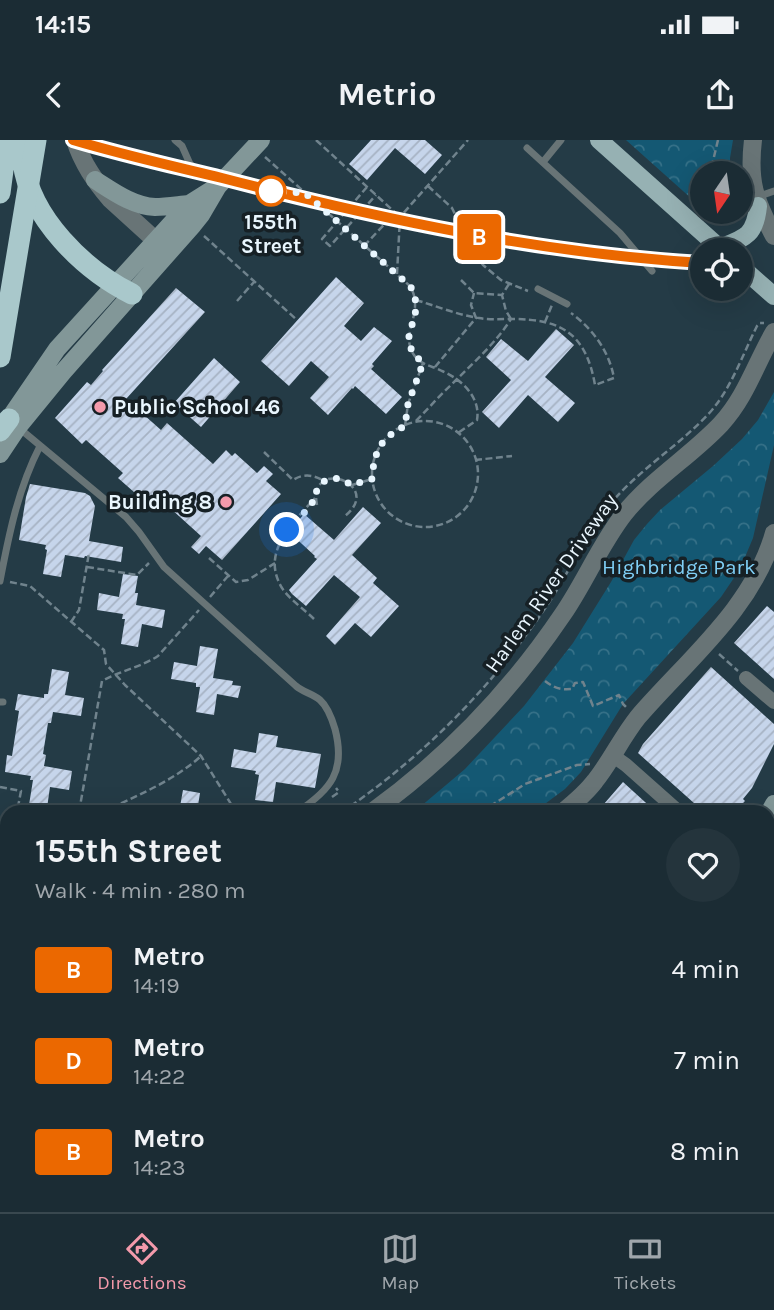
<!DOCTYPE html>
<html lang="en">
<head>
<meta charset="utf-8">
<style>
  body { margin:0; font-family:Karla,sans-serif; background:#24343c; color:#f1f3f6; height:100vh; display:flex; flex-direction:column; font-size:26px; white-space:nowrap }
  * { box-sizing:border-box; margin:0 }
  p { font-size:23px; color:#a0a7ac }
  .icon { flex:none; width:38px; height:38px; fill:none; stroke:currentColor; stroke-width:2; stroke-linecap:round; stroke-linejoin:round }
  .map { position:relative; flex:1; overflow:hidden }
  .panel { position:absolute; left:0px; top:665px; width:775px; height:408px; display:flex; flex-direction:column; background:#1b2c34; border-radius:21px 21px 0 0; box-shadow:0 7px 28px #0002,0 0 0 2px #39484f }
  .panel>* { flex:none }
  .badge { padding:0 14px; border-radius:5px; font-size:24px; line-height:46px }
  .needle { width:46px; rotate:193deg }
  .controls { position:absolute; left:690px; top:21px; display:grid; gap:14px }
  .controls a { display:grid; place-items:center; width:63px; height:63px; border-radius:50%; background:#1b2c34; box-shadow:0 7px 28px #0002,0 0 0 2px #39484f; font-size:35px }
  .you { position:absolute; width:35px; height:35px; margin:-18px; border:5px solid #fff; border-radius:50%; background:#1a73e8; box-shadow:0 0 0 10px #1a73e833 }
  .map>.badge { position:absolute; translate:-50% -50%; box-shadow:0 0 0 4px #fff }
  .round { display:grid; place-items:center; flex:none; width:74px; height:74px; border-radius:37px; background:#24343c }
  .overview { display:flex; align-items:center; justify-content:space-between; height:119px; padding:0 35px }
  h1 { font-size:33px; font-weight:700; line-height:52px }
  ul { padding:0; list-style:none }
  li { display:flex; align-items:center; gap:21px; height:91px; padding:0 35px }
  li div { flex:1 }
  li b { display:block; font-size:26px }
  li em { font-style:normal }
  li .badge { min-width:77px; font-weight:700; text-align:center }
  .status { display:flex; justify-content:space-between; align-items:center; height:49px; padding:0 35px; background:#1b2c34; direction:ltr }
  .status svg { height:19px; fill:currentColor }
  header { display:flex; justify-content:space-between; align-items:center; height:91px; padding:0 35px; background:#1b2c34; font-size:32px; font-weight:700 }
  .dock { display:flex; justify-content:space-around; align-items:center; height:98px; border-top:2px solid #39484f; background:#1b2c34; font-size:19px; color:#a0a7ac }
  .dock a { display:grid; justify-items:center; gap:4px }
  .dock .selected { color:#f39aab }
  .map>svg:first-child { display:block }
  .park { fill:url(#park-crowns) }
  .building { fill:url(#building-hatch) }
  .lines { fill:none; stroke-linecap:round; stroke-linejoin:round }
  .path { stroke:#70838d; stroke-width:2.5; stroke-dasharray:7 3.5; stroke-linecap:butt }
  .service { stroke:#687476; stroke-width:7 }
  .minor { stroke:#687476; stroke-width:14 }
  .tertiary { stroke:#687476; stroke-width:18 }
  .secondary { stroke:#829798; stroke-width:18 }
  .primary { stroke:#96b1b3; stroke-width:18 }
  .motorway { stroke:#a9c8cb; stroke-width:21 }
  .motorway-bridge { stroke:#a9c8cb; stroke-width:21 }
  .line-casing { stroke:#fff; stroke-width:16 }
  .line { stroke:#eb6800; stroke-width:10 }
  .walk { stroke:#e9f6fe; stroke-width:7; stroke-dasharray:0 12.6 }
  .stop-dot { fill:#fff; stroke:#eb6800; stroke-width:3.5 }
  .poi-dot { fill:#f39aab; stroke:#162025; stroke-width:2.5 }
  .labels { text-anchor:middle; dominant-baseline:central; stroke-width:7; stroke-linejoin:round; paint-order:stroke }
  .stop-label { font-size:21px; font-weight:bold; fill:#e9f6fe; stroke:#162025 }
  .poi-label { font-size:21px; font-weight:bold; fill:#e9f6fe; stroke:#162025; text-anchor:start }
  .park-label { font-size:21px; fill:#80d0f7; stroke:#162025 }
  .street-label { font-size:21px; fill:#e9f6fe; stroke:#162025 }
</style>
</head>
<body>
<div class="status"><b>14:15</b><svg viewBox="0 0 49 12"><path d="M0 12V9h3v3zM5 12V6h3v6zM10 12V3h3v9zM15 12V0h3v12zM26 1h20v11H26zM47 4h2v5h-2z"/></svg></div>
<header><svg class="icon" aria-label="back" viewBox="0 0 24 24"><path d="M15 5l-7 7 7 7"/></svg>Metrio<svg class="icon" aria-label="share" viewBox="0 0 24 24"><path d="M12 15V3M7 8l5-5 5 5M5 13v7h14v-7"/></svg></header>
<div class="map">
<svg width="774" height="1072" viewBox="0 0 774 1072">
  <defs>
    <pattern id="park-crowns" width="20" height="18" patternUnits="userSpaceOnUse" patternTransform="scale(1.75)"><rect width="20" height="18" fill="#145873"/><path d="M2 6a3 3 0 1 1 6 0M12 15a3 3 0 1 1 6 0" fill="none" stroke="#367188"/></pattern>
    <pattern id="building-hatch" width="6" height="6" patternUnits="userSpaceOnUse" patternTransform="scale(1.75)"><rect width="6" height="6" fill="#c6d5eb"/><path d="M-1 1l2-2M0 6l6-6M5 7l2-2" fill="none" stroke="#a6b2c3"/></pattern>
  </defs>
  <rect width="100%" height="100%" fill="#243b46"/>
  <path class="park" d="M626 0H733L730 18V33H702V68Z
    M774 252V305L753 398 740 429 721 457 623 564 581 632 565 649 534 672H414L465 629 524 566 573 503 611 442 634 400 647 384 660 370 713 326 742 299 758 280Z
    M7 937V1066H148L144 1072H0V942Z"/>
  <path class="building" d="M371 0H425L442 15 425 34 395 8 367 40 349 24Z
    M336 137 364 163 344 186 361 201 374 187 392 201 372 224 374 226 371 229 402 257 386 274 355 246 353 249 352 248 328 275 310 258 329 237 311 221 289 246 261 221Z
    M176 148 205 172 126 259 161 290 167 283 213 324 226 310 232 316 235 313 257 333 264 326 273 334 266 341 281 354 222 420 206 406 199 414 191 407 201 396 159 358 151 367 118 338 123 333 86 300 82 304 55 278 87 242 91 245 103 231 102 230Z
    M556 189 574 205 545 237 575 263 558 282 528 255 499 288 482 272 511 240 486 217 501 199 528 221Z
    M214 218 240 242 201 287 174 263Z
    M30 344 85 353 90 356 95 366 89 401 123 407 121 422 85 416 84 418 65 415 61 437 43 434 47 410 45 409 46 405 19 400 26 357Z
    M363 367 381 383 352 415 377 438 373 443 399 466 371 497 355 483 335 505 326 496 360 457 334 435 306 466 292 454 289 450 317 419 314 417 315 416 289 392 304 374 334 400Z
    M123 434 138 436 135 453H138L136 465 165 470 162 488 142 484 138 507 121 504 125 479H122L123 474 97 470 99 453 119 457Z
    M767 466 774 472V539L734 503Z
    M200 506 218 509 213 538 233 541 232 545 241 546 238 558 217 554 214 575 196 572 200 547H196V543L171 539 174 522 197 526Z
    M711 527 774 584V604L752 648 743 659 745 661 735 672H704L638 613 643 604Z
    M52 529 69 532 65 555 84 558 81 576 53 572 51 583H48L43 614 46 615 44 626 72 631 69 650 50 647 47 668 29 665 33 640H30L31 636 5 632 7 615 12 616 19 571 15 570 18 554 44 558V554H48Z
    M259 593 278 596 276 607 321 614 315 648 276 642 273 662 255 660 259 635 255 634 256 631 231 627 234 609 256 613Z
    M623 642 656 672H597Z
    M183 650 200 653 197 672H179Z"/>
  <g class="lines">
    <path class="path" d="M316 0 400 77
      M718 0 713 21 722 33
      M265 17 411 147C413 152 415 157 415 163 416 181 402 198 414 215 421 225 432 226 442 231 461 239 481 257 477 280L458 293
      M428 46 452 68 474 113 483 125 501 140 528 151
      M367 47 322 99 330 106 376 55
      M204 96 297 180
      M364 106 395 73
      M397 134 400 77 468 0
      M461 140 474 153 502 155
      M509 144 502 155 506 171 511 179
      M416 160C436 166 458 175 479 178 490 180 500 179 512 179 562 179 586 194 595 245L614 238C609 211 593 189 571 173
      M237 161 254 142
      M545 182 552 165
      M435 227 476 178 471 165 474 153
      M416 281C428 269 439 256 451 245 472 224 495 204 511 179
      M372 334a53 53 0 1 1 106 0a53 53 0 1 1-106 0Z
      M405 286 408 264 423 223
      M264 312 293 340C304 333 314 335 324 341
      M475 320 512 316
      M352 345 372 339
      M317 365C307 316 385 344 345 376
      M209 418 236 442 248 440 275 423
      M87 427 137 435 149 423
      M10 442 30 446 104 510 106 524 125 545 201 616 236 672
      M210 457 228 436
      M314 479C304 469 290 460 282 448 260 412 293 383 315 358
      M71 482 79 470 89 413
      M719 514 738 531
      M545 541C554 548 560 550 572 549L575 543 583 542 593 566 619 555 623 564 626 567
      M0 647 21 651 17 672
      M332 657 339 652 336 648
      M79 672 102 541C120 531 141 527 158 516L199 470
      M102 672C135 657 175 640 201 616
      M342 672C423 617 491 548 546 467 568 435 583 398 607 368 637 330 680 306 712 270 732 246 743 214 757 186L760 183H764
      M481 672 525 644 577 625 590 624
      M0 713 7 709
      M30 1072 33 1066"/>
    <path class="service" d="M175 0 182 6 190 24 216 45
      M527 8 620 93 652 131
      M543 22 561 0
      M757 57 774 51
      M538 149 567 164
      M19 288 126 377 139 392 164 427 296 546C303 552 313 554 320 560 328 567 332 579 335 589 346 631 331 650 297 672
      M0 441C9 394 18 349 40 306
      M0 562H3
      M0 858 7 854"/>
    <path class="minor" d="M746 538 774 562
      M612 615 626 625 679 672
      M768 753 774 758
      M768 950 774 955
      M314 1066 321 1072
      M682 1066 689 1072"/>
    <path class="tertiary" d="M75 0C82 23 95 41 110 59L165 109
      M753 0C748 42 755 60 774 96
      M372 672C447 618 511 551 563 474 585 442 600 405 624 374 652 339 691 316 721 284 746 257 756 223 774 192
      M563 672C574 663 586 653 595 641 611 621 622 597 638 577 687 520 753 468 774 393
      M166 1072 170 1066"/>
    <path class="secondary" d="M95 40C114 52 133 66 155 67 166 67 178 65 189 64
      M18 287 9 279 57 209 189 64 216 47
      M0 314 18 287 63 232 193 85 201 75 218 46 261 0
      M768 675 774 664
      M0 892 7 887
      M768 941 774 935
      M533 1072 537 1066
      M649 1072 655 1066"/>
    <path class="primary" d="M599 0 722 110
      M719 108C745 98 755 96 758 66
      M740 126 774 156"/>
    <path class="motorway" d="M22 0C23 7 22 15 23 22 30 78 84 130 132 154
      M0 53 7 0
      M0 291 9 279
      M0 926 7 921"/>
    <path class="motorway-bridge" d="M0 217 36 0"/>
  </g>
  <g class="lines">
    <g class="line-casing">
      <path id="line" d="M73 0C123 15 173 26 222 38 380 79 539 113 702 123"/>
    </g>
    <use href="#line" class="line"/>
    <path class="walk" d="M271 51 305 53 411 147C412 151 414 155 415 158 421 186 393 197 423 223L408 264 405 286C380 298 374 312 372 339L351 345C340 336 324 335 317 350 315 355 317 355 314 360 307 371 296 381 287 390"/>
  </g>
  <circle class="stop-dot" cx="271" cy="51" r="14"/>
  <g class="poi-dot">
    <circle cx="100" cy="267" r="7"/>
    <circle cx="226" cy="362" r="7"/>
  </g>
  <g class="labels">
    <g class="stop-label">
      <text x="271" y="82">155th<tspan x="271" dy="24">Street</tspan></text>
    </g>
    <g class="poi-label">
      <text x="114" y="267">Public School 46</text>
      <text x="212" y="362" text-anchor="end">Building 8</text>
    </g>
    <g class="park-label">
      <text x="679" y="427">Highbridge Park</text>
    </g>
    <g class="street-label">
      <text transform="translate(551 443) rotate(-55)">Harlem River Driveway</text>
    </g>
  </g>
</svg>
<div class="controls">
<a><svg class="needle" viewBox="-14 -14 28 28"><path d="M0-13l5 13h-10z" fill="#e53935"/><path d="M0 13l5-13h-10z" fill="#a0a7ac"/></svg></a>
<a><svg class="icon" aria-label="locate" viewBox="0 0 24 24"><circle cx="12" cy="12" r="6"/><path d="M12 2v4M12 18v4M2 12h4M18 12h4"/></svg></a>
</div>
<div class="you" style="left:287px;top:390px"></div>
<b class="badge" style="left:479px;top:97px;background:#eb6800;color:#fff">B</b>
<section class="panel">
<div class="overview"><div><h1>155th Street</h1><p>Walk · 4 min · 280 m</p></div><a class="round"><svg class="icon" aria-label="heart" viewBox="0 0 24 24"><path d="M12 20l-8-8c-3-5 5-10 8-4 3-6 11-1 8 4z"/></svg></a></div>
<ul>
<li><span class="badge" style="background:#eb6800;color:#fff">B</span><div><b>Metro</b><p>14:19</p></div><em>4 min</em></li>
<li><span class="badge" style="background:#eb6800;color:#fff">D</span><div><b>Metro</b><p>14:22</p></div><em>7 min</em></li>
<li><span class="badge" style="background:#eb6800;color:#fff">B</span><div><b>Metro</b><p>14:23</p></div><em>8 min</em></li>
</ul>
</section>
</div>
<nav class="dock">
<a class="selected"><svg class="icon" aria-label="directions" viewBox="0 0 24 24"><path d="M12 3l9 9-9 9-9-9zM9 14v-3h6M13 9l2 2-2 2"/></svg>Directions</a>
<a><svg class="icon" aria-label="map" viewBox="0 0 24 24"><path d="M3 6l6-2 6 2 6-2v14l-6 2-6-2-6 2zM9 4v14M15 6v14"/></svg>Map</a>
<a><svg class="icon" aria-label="tickets" viewBox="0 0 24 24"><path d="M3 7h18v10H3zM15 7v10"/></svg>Tickets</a>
</nav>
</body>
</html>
